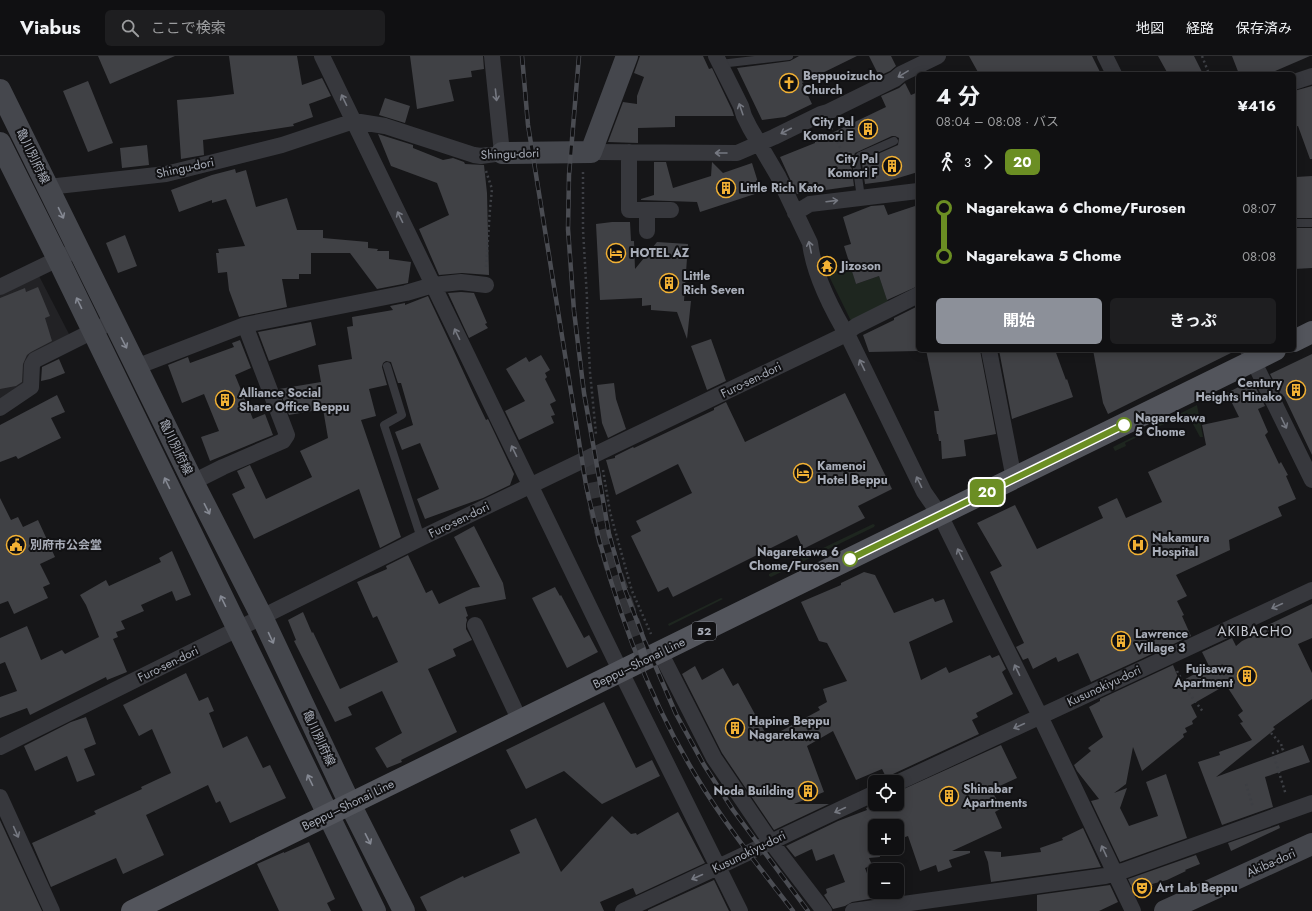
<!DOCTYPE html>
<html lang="ja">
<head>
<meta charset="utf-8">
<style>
  body { margin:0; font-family:Jost,"Noto Sans JP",sans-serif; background:#1e1e20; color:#f1f3f6; height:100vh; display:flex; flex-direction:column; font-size:15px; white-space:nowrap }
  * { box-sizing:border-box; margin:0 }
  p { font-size:13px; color:#9c9d9f }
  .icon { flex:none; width:22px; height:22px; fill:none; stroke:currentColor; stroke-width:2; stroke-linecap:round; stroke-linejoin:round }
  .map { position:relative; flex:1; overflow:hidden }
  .drawer { position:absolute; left:916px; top:16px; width:380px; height:280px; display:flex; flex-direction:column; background:#101012; border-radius:6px; box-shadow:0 2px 10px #0003,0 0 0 1px #303032 }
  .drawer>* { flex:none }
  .badge { padding:0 8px; border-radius:6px; font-size:14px; line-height:26px }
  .buttons { position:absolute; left:868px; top:719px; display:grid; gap:8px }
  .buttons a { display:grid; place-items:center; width:36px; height:36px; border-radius:6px; background:#101012; box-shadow:0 2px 10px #0003,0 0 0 1px #303032; font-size:20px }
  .map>.badge { position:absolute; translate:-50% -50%; box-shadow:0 0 0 2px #fff }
  .legs { display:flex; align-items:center; gap:6px; height:44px; padding:0 20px; font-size:13px }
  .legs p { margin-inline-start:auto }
  .summary { display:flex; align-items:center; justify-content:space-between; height:68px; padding:0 20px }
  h1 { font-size:22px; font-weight:700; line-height:30px }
  .action { display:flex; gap:8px; margin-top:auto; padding:8px 20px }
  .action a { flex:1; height:46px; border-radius:6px; background:#8c9099; color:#fff; font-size:16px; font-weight:700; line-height:46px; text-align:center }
  .action a+a { background:#1e1e20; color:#f1f3f6 }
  ul { padding:0 20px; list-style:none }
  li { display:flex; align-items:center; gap:14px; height:48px; font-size:15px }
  li i { display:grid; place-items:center; width:6px; height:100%; margin:0 5px; background:currentColor }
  li i::after { content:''; width:10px; height:10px; margin:-5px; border:3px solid; border-radius:50%; background:#101012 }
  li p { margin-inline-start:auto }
  li:first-child i { background:linear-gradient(#0000 50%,currentColor 0) }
  li:last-child i { background:linear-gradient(currentColor 50%,#0000 0) }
  header { display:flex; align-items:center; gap:24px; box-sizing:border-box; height:56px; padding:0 20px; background:#101012; border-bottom:1px solid #303032 }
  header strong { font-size:19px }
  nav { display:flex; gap:22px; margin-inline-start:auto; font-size:14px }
  .search { width:280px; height:36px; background:#1e1e20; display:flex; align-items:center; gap:10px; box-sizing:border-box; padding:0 14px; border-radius:6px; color:#9c9d9f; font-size:15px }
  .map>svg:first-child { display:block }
  .built { fill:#222225 }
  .green { fill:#1e261f }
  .building { fill:#404145 }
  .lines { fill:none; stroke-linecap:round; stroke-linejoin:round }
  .street-tunnel { stroke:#333438; stroke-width:16; stroke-dasharray:16 8; stroke-linecap:butt }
  .path { stroke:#3d3f44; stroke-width:2.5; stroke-dasharray:2 3; stroke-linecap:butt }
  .lane { stroke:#37383d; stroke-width:8 }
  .street { stroke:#37383d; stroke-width:16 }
  .secondary { stroke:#45474d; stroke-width:22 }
  .primary { stroke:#53555c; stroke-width:22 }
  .rail-casing { stroke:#4a4c52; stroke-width:4.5 }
  .rail { stroke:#111113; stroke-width:3; stroke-dasharray:9; stroke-linecap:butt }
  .oneway { stroke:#757881 }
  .oneway2 { stroke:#858993 }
  .line-1-casing { stroke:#fff; stroke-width:9 }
  .line-1 { stroke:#6b8e23; stroke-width:6 }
  .stop-1-dot { fill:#fff; stroke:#6b8e23; stroke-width:2 }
  .labels { text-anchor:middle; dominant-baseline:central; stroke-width:4; stroke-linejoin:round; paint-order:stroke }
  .shield { fill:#111113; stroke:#7b7e86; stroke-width:1 }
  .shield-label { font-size:11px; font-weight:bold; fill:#a8adb8 }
  .poi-label { font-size:12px; font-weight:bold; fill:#a8adb8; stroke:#111113; text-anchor:start }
  .street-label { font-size:12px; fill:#a8adb8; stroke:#111113 }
  .stop-label { font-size:12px; font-weight:bold; fill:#a8adb8; stroke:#111113; text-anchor:start }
  .quarter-label { font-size:14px; letter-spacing:1px; fill:#c9ccd4; stroke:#111113 }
</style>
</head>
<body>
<header>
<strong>Viabus</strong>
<div class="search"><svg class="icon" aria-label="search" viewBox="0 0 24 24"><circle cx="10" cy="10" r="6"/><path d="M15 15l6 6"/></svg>ここで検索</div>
<nav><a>地図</a><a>経路</a><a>保存済み</a></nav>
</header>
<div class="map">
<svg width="1312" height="855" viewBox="0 0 1312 855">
  <rect width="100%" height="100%" fill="#161618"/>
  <path class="built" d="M39 220 69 278 53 290 24 331 0 346V239Z"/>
  <path class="green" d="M851 211 856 228 879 220 888 246 851 265 827 216Z
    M1197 349 1203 381H1200L1187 357 1125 387 1126 390 1115 395 1113 391Z
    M873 468 875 469 874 471 771 521 769 520V518Z
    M721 542 723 543 669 570 668 568Z"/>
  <path class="building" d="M98 0H175L110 28Z
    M229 0H297L302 29 322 22 331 40 309 48 313 61 293 68 294 70 203 84 204 99 181 103 177 44 210 41 234 38Z
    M410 0H483L484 13 471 15 472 21 449 24 454 45 417 53Z
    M640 0H703L709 13 712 12 732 54 734 60H675V71L638 72V87L608 86 623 46 637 48V40L644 21 634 17Z
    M799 0H857L802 27 812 48 785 61 762 64 737 12 790 5Z
    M869 0H891L896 10 890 15 879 20Z
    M969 0H1092L1101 18H979Z
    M1158 0H1194L1203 18H1168Z
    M1232 0H1310L1268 18H1239Z
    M88 25 113 87 88 96 63 35Z
    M905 27 911 39 918 36V116L888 125 865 128 862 107 864 104 898 89 899 82 895 80H892L855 97 851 107 854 130 797 138 780 101 815 87V85L886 51 881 40 899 32Z
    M1312 30V103H1310L1298 70 1294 71V35Z
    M385 42 410 50 405 67 379 59Z
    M378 78 413 89V92L443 104 453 102 464 106 465 108 484 109 487 137 489 219 462 217 439 219 419 173 449 159 437 127 391 110Z
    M147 89 149 109 122 112 120 92Z
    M654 106H666L673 132 711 120 712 106 723 117 752 107 761 136 700 156 697 146 641 144V143L654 139Z
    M235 113 236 117 246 114 256 151 287 142 297 174H323V182L368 186V192L378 193 377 195H389V203L411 206 408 227 377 233 350 197H311V218H299V223H282L287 251 239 261 229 234 227 216 218 217 216 197H219L218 193 245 190 226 143 212 147V144L179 156 171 134 212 119Z
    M1312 120V162H1294V127H1296V121Z
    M884 149 888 159 918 149V230L887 244 879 220 856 228 844 190 851 188 843 161 871 150Z
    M612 166H630L631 185H634L635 213 657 186 688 188 684 245H691L687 283 677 256 651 254V249L642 250V242L600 244 596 168Z
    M1294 172H1312V212L1294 213Z
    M125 179 137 210 118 217 106 187Z
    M38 231 50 260 45 262 52 285 31 296 27 299 23 308 22 326 16 330 0 333V242L25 232 26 236Z
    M461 236 474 237 487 267 485 268 488 272 469 282 448 237Z
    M428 240 452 291 474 339 486 364 488 363 514 418 510 429 483 442 425 463 417 443 439 433 420 387 402 394 395 376 413 369 401 327H398L391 306 386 305 383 307 382 311 387 329 369 333 376 360 361 364 401 481 380 492 359 433 254 483 232 438 245 432 237 415 250 409 266 443 312 421 300 395 328 382 323 353 289 359 279 333 321 326 318 309 352 303 347 271 353 270 352 261 393 254 390 250 405 247V249Z
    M918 250V295L869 296 863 279 894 264V262Z
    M311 266 316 289 269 305 258 276Z
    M711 283 726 325 707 334 691 290Z
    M240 284 251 312 235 319 253 363 265 358 273 379 210 405 201 381 219 375 204 338 182 347 168 309 188 301 190 307 234 291 232 287Z
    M926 294H980L996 378 964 384 966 400 942 403 941 385H939L938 378H937L934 355H939Z
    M999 294H1055L1066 324 1067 323 1073 341 1012 363Z
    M1093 294H1237L1108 358 1103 347Z
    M1312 298V399L1284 340 1282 341 1270 318Z
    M541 299 550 314 545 317 547 321 545 323 556 345 550 348 555 359 551 360 554 367 519 384 505 355 525 345 506 313 526 301 529 306Z
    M59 303 65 317 50 323 41 325 42 311Z
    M1252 324 1265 350 1258 353 1268 376 1265 379 1279 408 1281 406 1288 419 1286 420 1296 443 1278 451 1282 460 1229 484 1230 494 1176 519 1187 540 1177 545 1184 559 1182 560 1191 580 1091 626 1078 597 1058 606 1056 601 1033 613 1028 602 1023 604 1016 591 1024 587 990 516 1002 510 977 467 1015 449 1037 493 1103 462 1098 451 1117 442 1126 462 1162 446 1148 416 1206 389 1202 369 1239 361 1227 337Z
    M614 327 616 343 626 373 608 382 602 367 597 329Z
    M845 337 892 433 858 450 865 462 803 493 797 479 673 541 668 531 658 536 631 480 641 475 636 465 692 437 678 408 616 439 606 404 615 402V400L633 391 634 392 714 354V352L726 346 745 386Z
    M57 339 65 356 51 362 61 382 18 403 16 400 0 406V369Z
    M0 442 11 464 18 461 23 471 38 464 55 501 40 508 50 528 43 531 48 542 14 558 8 545 0 548Z
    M474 470 503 527 506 543 465 551 468 560 466 561 467 564 466 568V573L472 584 453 593 456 600 428 613 457 676 401 704 402 706 387 712 375 692 402 677 382 635 348 651 352 659 335 666 294 585 296 584 288 564 303 556 312 577 313 576 340 633 398 606 377 560 373 562 357 526 387 513 386 510 408 499 426 537 432 534 439 548 473 532 480 531 454 481Z
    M172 495 191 539 176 545 172 535 141 549 144 555 121 565 125 573 116 576 118 581 113 583 127 616 107 624 106 621 30 659 27 652 0 662V641L17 635 5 606 0 608V582L27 570 41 604 62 594 65 598 99 581 86 549 80 539 106 524 109 530 161 506 159 502Z
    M864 516 875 519 894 557 933 542 935 546 944 543 953 566 909 586 921 624 946 611 949 617 990 599 992 602 999 599 1006 613 1002 616 1013 638 976 657 978 661 972 664 979 678 893 718 889 721 888 725 882 713 856 724 833 675 807 690 824 736 794 748H829L774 774 722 697 682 618 695 610 702 624 723 612 733 630 738 627 768 682 820 654 818 651 827 646 823 633 847 625 827 587 819 585 801 546 841 529V527Z
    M555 531 560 540 561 539 584 582 589 579 598 596 567 612 532 542Z
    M1312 548V582L1298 588 1312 617V643L1273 671 1275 673 1216 721 1303 689 1310 706 1265 721 1273 751 1222 769 1198 706 1220 699 1219 696 1252 684 1240 667 1243 666 1238 659 1243 655 1226 629 1191 649 1197 661 1192 665 1193 668 1185 672 1187 676 1183 678 1184 681 1142 715 1133 691 1126 728 1114 737 1127 732 1120 752 1129 770 1158 760 1146 726 1166 718 1187 782 1120 806 1091 745 1099 743 1077 715 1074 709 1091 695 1088 692 1103 681 1089 651 1100 645V643L1173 609 1180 626 1209 610 1202 596 1232 582 1236 590 1242 585 1269 572 1268 569Z
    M186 617 199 645 208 641 214 655 209 657 223 692 247 680 263 712 270 709 286 742 230 767 220 745 216 747 208 729 146 759 164 799 123 818 116 802 51 831 32 787 96 758 94 755 142 733 141 731 171 717 152 673 139 680 123 649Z
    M604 646 636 712 652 704 660 720 602 748 564 715 526 733 506 694Z
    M86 661 96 688 84 693 95 719 77 726 67 700 35 715 24 690 71 666Z
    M1001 689 1017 722 991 734 1002 752 995 756 1002 772 952 795H970V797L949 804 952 811 938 816 936 809 920 815 908 780 897 784V770H875V792H879L880 801 869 802 872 809 865 812 873 833 872 834 875 842 852 846 845 850 833 853 824 839 827 837 826 833 845 826 834 798 816 805 812 793 795 801 786 790 838 765 867 754 866 752 875 747 897 748V736Z
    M678 756 705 807 636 839 633 832 600 846 604 855H427L420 841 463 820 464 822 520 797 510 774 536 762 561 816 612 760 631 778 636 777 637 779Z
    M0 764 42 855H0Z
    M1279 769 1280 772 1231 795 1228 787Z
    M1083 772 1101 811 991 826 988 806 984 795 1001 796V801L1041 796 1040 792 1063 784 1062 782Z
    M309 786 335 843 327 847 331 855H279L257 808 284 796V797Z
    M1196 799 1200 808 1185 814 1186 815 1167 824 1152 828 1153 830 1135 838 1128 823Z
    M714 824 729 855H648V854Z
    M1110 829 1118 846 1099 855H1037V839Z"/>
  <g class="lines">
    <path class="street-tunnel" d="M587 403 598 460 612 510 645 603"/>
    <path class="path" d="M1202 0 1209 18
      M831 72 844 100
      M486 115 492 133 490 153 486 213
      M583 116V174L587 242V255L590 316 596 378
      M603 414 610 456 632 535 651 578
      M1177 615 1188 636 1204 657
      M1271 677 1281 688 1283 693 1273 697 1286 739
      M1246 728 1253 751"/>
    <path class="lane" d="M720 8 789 0
      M861 142 856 106 860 100 894 85
      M1294 167H1312
      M387 310 402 359 384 369 421 482"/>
    <path class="street" d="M322 0 621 616 740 855
      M716 0 741 50 744 60 750 72 778 120 810 187C814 220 833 256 850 284L924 436 940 459 1040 660 1133 855
      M1105 0 1114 18
      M1294 26 1312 20
      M591 96 737 97 774 81 821 58 828 56 895 23 901 18 938 0
      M629 96V154H671
      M48 131 166 118 282 89 354 65 385 70 474 99 481 100 502 97 492 0
      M795 157 810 148 918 135
      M647 175V154
      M0 231 68 198
      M989 294 1014 423
      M1248 294 1312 424
      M136 311 245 269 406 237 433 229 461 226 486 229
      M0 352 31 331 32 309 35 304 113 265
      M193 426 223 411 283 385 287 379 245 269
      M475 569 520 665
      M660 596 714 702 771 786 824 855
      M0 691 421 482 840 281 856 270 918 239
      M897 727 1312 534
      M0 741 52 855
      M623 855C707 817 791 776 875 737
      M853 855 1105 820 1123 815 1312 747"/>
    <path class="secondary" d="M0 34 193 426 262 561 350 748 404 855
      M0 87 58 203 375 855
      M502 97 591 96 627 0
      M1165 855 1312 788"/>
    <path class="primary" d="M1294 285 1312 276
      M132 855 1275 294"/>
    <g class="rail-casing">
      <path id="rail" d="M522 0 528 69 586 429C608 530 642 631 696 720 724 767 759 811 793 855
        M579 0 569 119 568 173 574 255 584 337 609 478 624 531 645 586 676 658 704 709 733 754 808 855"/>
    </g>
    <use href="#rail" class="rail"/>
  </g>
  <defs><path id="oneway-shaft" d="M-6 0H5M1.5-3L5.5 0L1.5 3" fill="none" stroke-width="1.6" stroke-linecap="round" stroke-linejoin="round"/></defs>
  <g class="oneway">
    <use href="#oneway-shaft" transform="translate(903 18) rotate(149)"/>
    <use href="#oneway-shaft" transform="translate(496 39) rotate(84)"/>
    <use href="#oneway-shaft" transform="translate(344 44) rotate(-116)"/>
    <use href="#oneway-shaft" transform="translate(741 53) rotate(-109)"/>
    <use href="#oneway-shaft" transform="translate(786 75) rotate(153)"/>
    <use href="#oneway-shaft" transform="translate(721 97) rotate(180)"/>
    <use href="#oneway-shaft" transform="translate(832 145) rotate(-7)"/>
    <use href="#oneway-shaft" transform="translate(400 161) rotate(-116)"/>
    <use href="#oneway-shaft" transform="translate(810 191) rotate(-102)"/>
    <use href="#oneway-shaft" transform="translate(457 278) rotate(-116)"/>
    <use href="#oneway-shaft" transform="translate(862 309) rotate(-116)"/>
    <use href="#oneway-shaft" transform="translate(1284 367) rotate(64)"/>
    <use href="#oneway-shaft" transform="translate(514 395) rotate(-116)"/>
    <use href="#oneway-shaft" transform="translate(919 426) rotate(-116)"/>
    <use href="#oneway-shaft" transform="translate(960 498) rotate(-116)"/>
    <use href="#oneway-shaft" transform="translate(1277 550) rotate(155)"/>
    <use href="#oneway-shaft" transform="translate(1017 614) rotate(-116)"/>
    <use href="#oneway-shaft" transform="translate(1019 670) rotate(155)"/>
    <use href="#oneway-shaft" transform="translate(840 754) rotate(155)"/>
    <use href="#oneway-shaft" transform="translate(16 776) rotate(66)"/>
    <use href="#oneway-shaft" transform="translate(1104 795) rotate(-115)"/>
    <use href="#oneway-shaft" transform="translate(697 821) rotate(156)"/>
  </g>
  <g class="oneway2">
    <use href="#oneway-shaft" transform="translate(61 157) rotate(64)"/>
    <use href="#oneway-shaft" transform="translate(79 247) rotate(-116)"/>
    <use href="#oneway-shaft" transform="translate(124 287) rotate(63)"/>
    <use href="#oneway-shaft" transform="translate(167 427) rotate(-116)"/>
    <use href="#oneway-shaft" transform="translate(207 453) rotate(63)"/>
    <use href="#oneway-shaft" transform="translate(223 545) rotate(-116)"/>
    <use href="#oneway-shaft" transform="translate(271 582) rotate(65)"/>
    <use href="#oneway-shaft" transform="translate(310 724) rotate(-116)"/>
    <use href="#oneway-shaft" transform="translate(368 783) rotate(63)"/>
  </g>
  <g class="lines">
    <g class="line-1-casing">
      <path id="line-1" d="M850 503 1124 369"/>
    </g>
    <use href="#line-1" class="line-1"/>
  </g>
  <defs>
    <g id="church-ring" transform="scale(1)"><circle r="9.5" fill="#111113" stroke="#f2b134" stroke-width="1.5"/><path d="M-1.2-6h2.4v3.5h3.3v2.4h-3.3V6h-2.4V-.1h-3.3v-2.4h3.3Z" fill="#f2b134"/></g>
    <g id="building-ring" transform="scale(1)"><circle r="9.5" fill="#111113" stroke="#f2b134" stroke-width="1.5"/><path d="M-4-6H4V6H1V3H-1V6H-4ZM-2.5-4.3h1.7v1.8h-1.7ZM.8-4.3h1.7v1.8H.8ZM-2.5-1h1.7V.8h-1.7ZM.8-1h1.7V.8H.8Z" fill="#f2b134"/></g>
    <g id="hotel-ring" transform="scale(1)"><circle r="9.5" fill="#111113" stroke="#f2b134" stroke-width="1.5"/><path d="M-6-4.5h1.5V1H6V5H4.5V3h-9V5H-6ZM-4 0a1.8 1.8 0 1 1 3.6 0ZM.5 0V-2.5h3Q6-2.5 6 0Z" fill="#f2b134"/></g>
    <g id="temple-ring" transform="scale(1)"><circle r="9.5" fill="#111113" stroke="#f2b134" stroke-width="1.5"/><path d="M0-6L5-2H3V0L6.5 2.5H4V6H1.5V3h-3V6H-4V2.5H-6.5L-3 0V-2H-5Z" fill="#f2b134"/></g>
    <g id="civic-ring" transform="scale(1)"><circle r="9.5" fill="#111113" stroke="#f2b134" stroke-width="1.5"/><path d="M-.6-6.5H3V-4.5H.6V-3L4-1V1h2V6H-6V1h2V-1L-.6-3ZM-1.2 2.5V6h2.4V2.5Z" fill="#f2b134"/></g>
    <g id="hospital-ring" transform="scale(1)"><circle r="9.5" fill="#111113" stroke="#f2b134" stroke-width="1.5"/><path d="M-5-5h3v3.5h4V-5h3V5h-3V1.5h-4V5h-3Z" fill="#f2b134"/></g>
    <g id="theatre-ring" transform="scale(1)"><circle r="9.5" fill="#111113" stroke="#f2b134" stroke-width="1.5"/><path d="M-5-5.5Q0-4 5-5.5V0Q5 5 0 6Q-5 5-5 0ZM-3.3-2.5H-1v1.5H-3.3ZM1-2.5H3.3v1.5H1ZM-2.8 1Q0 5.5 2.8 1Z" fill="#f2b134"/></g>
  </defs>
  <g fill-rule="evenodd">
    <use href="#church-ring" x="789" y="27"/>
    <use href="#building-ring" x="868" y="73"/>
    <use href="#building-ring" x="892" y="110"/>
    <use href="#building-ring" x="726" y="132"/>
    <use href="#hotel-ring" x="616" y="197"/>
    <use href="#temple-ring" x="827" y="210"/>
    <use href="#building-ring" x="669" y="227"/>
    <use href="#building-ring" x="1296" y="334"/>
    <use href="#building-ring" x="225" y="344"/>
    <use href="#hotel-ring" x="803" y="417"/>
    <use href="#civic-ring" x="16" y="489"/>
    <use href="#hospital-ring" x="1138" y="489"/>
    <use href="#building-ring" x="1121" y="585"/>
    <use href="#building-ring" x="1247" y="620"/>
    <use href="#building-ring" x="735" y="672"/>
    <use href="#building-ring" x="808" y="735"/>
    <use href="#building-ring" x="949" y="740"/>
    <use href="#theatre-ring" x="1142" y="832"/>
  </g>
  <g class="stop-1-dot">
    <circle cx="1124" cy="369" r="7"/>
    <circle cx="850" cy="503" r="7"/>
  </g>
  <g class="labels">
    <rect class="shield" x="692" y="566" width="24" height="18" rx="3"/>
    <g class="shield-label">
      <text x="704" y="575">52</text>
    </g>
    <g class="poi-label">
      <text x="803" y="20">Beppuoizucho<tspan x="803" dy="14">Church</tspan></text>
      <text x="854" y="66" text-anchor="end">City Pal<tspan x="854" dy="14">Komori E</tspan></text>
      <text x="878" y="103" text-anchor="end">City Pal<tspan x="878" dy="14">Komori F</tspan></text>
      <text x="740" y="132">Little Rich Kato</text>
      <text x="630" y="197">HOTEL AZ</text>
      <text x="841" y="210">Jizoson</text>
      <text x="683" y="220">Little<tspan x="683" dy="14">Rich Seven</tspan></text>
      <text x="1282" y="327" text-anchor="end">Century<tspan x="1282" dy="14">Heights Hinako</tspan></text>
      <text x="239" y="337">Alliance Social<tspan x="239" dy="14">Share Office Beppu</tspan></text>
      <text x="817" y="410">Kamenoi<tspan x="817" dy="14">Hotel Beppu</tspan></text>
      <text x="1152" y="482">Nakamura<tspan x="1152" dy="14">Hospital</tspan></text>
      <text x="30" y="489">別府市公会堂</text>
      <text x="1135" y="578">Lawrence<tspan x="1135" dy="14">Village 3</tspan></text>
      <text x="1233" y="613" text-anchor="end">Fujisawa<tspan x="1233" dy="14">Apartment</tspan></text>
      <text x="749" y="665">Hapine Beppu<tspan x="749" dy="14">Nagarekawa</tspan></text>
      <text x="963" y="733">Shinabar<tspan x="963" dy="14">Apartments</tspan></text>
      <text x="794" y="735" text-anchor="end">Noda Building</text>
      <text x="1156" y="832">Art Lab Beppu</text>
    </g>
    <g class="street-label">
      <text transform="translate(510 98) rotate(-2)">Shingu-dori</text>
      <text transform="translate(33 100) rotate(64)">亀川別府線</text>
      <text transform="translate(185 112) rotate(-12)">Shingu-dori</text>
      <text transform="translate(751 324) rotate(-26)">Furo-sen-dori</text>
      <text transform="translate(176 391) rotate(64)">亀川別府線</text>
      <text transform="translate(459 464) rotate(-26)">Furo-sen-dori</text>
      <text transform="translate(639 607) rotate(-26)">Beppu–Shonai Line</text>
      <text transform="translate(168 608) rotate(-26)">Furo-sen-dori</text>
      <text transform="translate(1104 630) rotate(-25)">Kusunokiyu-dori</text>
      <text transform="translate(319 682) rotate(65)">亀川別府線</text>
      <text transform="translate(348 749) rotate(-26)">Beppu–Shonai Line</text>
      <text transform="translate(749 796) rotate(-26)">Kusunokiyu-dori</text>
      <text transform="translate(1271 807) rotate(-24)">Akiba-dori</text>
    </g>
    <g class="stop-label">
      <text x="1135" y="362">Nagarekawa<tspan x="1135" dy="14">5 Chome</tspan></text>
      <text x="839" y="496" text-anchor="end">Nagarekawa 6<tspan x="839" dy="14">Chome/Furosen</tspan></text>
    </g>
    <g class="quarter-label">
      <text x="1255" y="575">AKIBACHO</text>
    </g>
  </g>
</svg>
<div class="buttons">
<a><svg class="icon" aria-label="locate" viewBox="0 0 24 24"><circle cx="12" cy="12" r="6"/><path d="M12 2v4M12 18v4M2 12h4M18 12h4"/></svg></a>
<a>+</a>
<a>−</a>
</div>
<b class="badge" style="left:987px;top:436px;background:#6b8e23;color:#fff">20</b>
<section class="drawer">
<div class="summary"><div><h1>4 分</h1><p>08:04 – 08:08 · バス</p></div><b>¥416</b></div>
<div class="legs"><svg class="icon" aria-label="walk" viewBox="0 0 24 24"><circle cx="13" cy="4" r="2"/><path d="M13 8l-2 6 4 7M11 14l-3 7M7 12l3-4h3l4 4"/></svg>3<svg class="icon" aria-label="forward" viewBox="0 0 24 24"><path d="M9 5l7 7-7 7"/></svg><b class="badge" style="background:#6b8e23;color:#fff">20</b></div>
<ul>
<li><i style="color:#6b8e23"></i><b>Nagarekawa 6 Chome/Furosen</b><p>08:07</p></li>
<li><i style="color:#6b8e23"></i><b>Nagarekawa 5 Chome</b><p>08:08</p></li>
</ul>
<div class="action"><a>開始</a><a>きっぷ</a></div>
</section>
</div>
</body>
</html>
